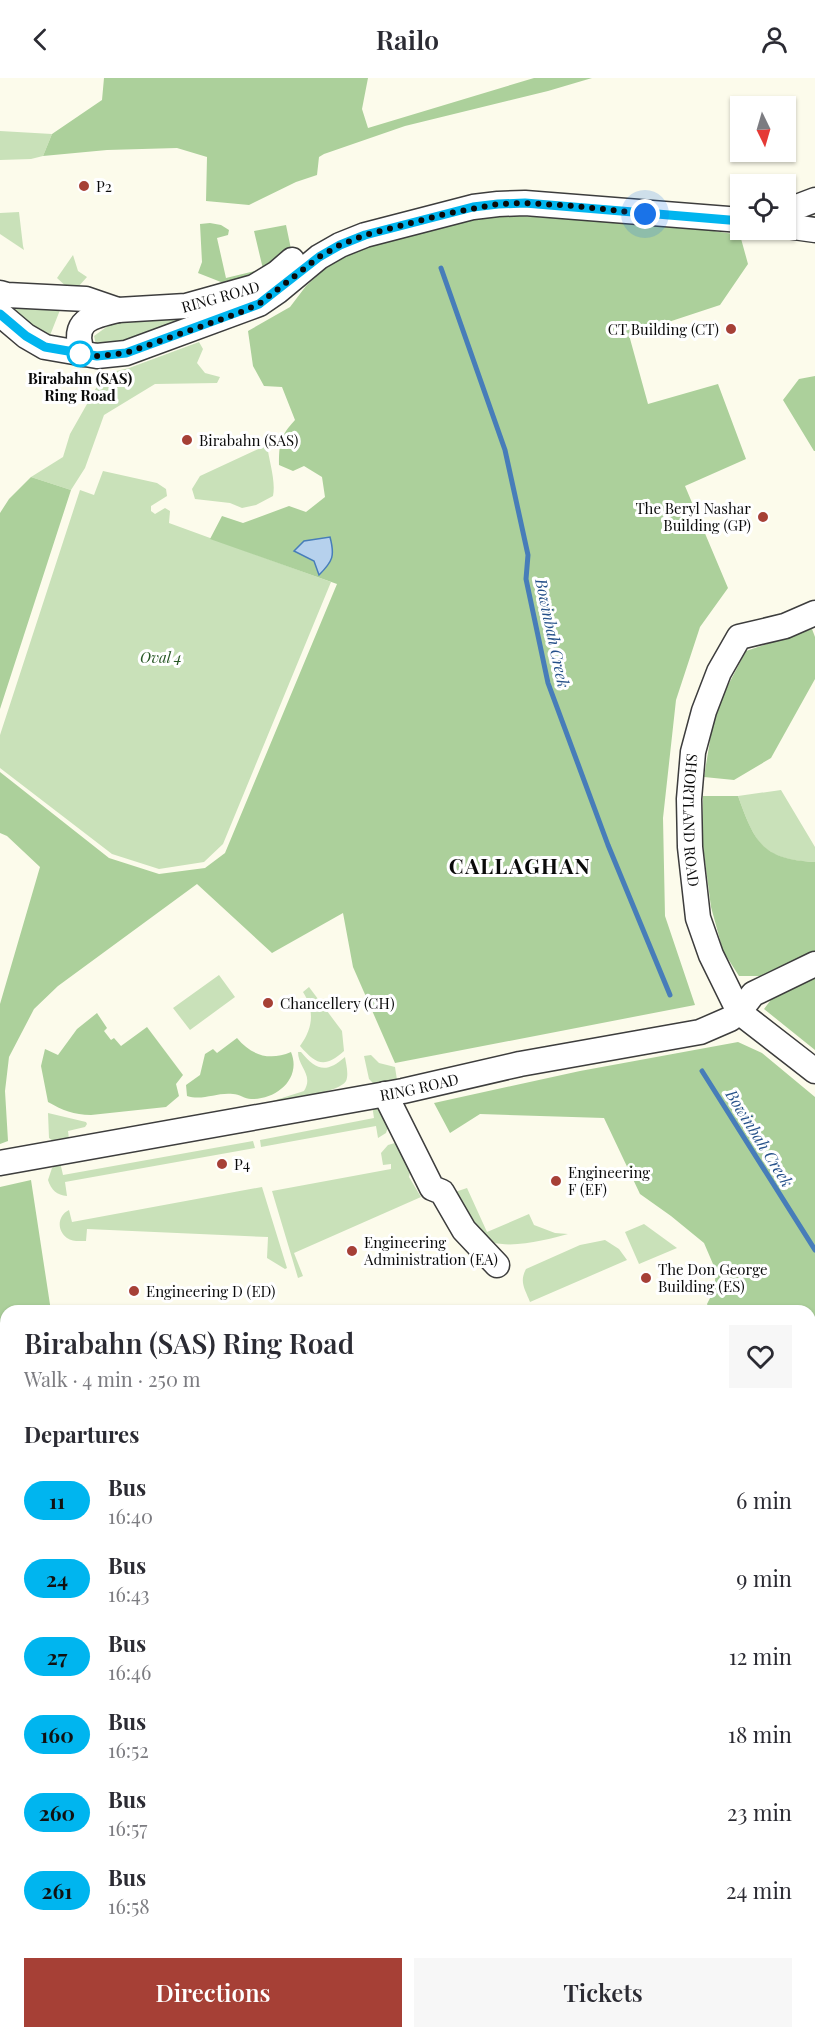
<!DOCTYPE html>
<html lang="en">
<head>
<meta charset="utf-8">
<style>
  body { margin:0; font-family:"Playfair Display",serif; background:#f7f7f7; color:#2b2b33; height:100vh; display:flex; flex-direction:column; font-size:22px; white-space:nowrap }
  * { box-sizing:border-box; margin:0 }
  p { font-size:20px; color:#7c7c81 }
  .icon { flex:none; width:33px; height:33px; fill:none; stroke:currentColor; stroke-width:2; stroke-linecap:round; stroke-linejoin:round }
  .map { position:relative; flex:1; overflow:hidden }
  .sheet { position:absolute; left:0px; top:1227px; width:816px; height:734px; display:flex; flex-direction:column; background:#fff; border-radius:18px 18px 0 0; box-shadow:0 2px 4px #0004 }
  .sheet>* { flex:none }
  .badge { padding:0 12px; border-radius:20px; font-size:21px; line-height:39px }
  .needle { width:39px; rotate:175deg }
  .buttons { position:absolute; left:730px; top:18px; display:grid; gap:12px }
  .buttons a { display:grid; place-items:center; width:66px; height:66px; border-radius:0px; background:#fff; box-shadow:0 2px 4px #0004; font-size:30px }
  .you { position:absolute; width:30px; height:30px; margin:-15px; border:4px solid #fff; border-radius:50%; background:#1a73e8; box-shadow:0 0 0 9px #1a73e833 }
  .map>.badge { position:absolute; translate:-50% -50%; box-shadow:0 0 0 3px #fff }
  h2 { padding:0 24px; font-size:22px; line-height:54px }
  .round { display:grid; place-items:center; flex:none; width:63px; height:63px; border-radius:0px; background:#f7f7f7 }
  .headline { display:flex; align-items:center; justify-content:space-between; height:102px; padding:0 24px }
  h1 { font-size:28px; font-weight:600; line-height:45px }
  .primary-button { display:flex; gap:12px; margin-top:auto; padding:12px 24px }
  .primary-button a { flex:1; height:69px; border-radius:0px; background:#a64036; color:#fff; font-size:24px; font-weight:600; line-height:69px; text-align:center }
  .primary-button a+a { background:#f7f7f7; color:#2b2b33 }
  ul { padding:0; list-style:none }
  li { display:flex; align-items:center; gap:18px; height:78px; padding:0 24px }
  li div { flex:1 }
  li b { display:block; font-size:22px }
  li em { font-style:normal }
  li .badge { min-width:66px; font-weight:700; text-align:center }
  header { display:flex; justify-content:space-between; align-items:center; height:78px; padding:0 24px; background:#fff; font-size:27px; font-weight:600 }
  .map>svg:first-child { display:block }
  .green { fill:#c9e1b9 }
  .forest { fill:#acd09b }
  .water { fill:#b6d1ed; stroke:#477db9; stroke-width:1.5 }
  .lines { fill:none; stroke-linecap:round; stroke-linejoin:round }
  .stream { stroke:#477db9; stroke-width:5 }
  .minor-casing { stroke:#3d3d3d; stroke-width:27 }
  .minor { stroke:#fff; stroke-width:24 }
  .line-casing { stroke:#fff; stroke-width:14 }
  .line { stroke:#00b5ef; stroke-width:9 }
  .walk { stroke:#0a0a0a; stroke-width:6; stroke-dasharray:0 10.8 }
  .poi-dot { fill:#a64036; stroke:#fff; stroke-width:2 }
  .stop-dot { fill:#fff; stroke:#00b5ef; stroke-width:3 }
  .labels { text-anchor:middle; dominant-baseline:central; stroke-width:6; stroke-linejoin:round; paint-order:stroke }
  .poi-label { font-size:15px; fill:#0a0a0a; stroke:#fff; text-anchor:start }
  .street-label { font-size:15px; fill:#0a0a0a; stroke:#fff }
  .stop-label { font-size:15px; font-weight:bold; fill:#0a0a0a; stroke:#fff }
  .park-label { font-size:15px; font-style:italic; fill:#285825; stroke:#fff }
  .water-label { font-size:16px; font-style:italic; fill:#26518a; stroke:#fff }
  .district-label { font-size:21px; font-weight:bold; letter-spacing:1.5px; fill:#0a0a0a; stroke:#fff }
</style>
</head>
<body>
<header><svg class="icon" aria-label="back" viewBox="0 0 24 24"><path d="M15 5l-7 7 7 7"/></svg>Railo<svg class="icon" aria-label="person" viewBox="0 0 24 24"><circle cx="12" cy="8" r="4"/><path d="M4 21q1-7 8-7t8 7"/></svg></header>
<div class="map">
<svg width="815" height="1960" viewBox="0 0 815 1960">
  <rect width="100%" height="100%" fill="#fcfbeb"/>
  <path class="green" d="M0 53 52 56 43 78 31 81 0 82Z
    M19 134 23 168 24 172 0 156V135Z
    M73 177 78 193 87 199 78 209 69 211 57 200Z
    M60 225V232L47 265 6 228Z
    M224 229 124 265 96 267 94 258 112 245Z
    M199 264 203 271 197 285 205 295 220 299 217 305 155 306 104 337 85 390 71 412 31 399 63 379 70 356 104 296 129 290Z
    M267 367C269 383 276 403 273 418L256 427 242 430 230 425 195 421 192 411 200 398Z
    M103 393 157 405 166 411 167 418 151 428V433L155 436 165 430 170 433 169 445 331 504 223 766 204 784 159 791 112 776 0 690V657L80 412 94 417Z
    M781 712 815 769V784C762 782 755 765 738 718Z
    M219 897 235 919 190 952 173 930Z
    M309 909 342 953 344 973C324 991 316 986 300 968 313 950 315 933 303 914Z
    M298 974H301C316 992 326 996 345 979 346 986 349 996 346 1003 340 1015 275 1024 260 1027L304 1013C314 997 298 989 298 974Z
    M371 977 379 985 395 989 397 1002 374 1006 369 1001 364 978Z
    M372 1027 383 1031 389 1046 386 1055 378 1060 376 1048 261 1069 260 1062 374 1040Z
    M48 1035 86 1044 87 1046 85 1049 68 1053 69 1061 53 1063 49 1060Z
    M253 1063 255 1070 65 1104 67 1118C57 1117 51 1112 48 1102L52 1090 60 1084 63 1097Z
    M395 1065 401 1068 411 1090 409 1099 421 1119 294 1175 303 1198 298 1200 272 1113 391 1091V1086L383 1087 381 1075 388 1067Z
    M262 1109 287 1190 285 1191 267 1180 268 1159 87 1151 86 1163C80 1163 72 1164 67 1160 56 1152 58 1137 69 1132L72 1144Z
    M467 1110 487 1154 529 1136 534 1147 555 1155 568 1156C545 1162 497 1176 477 1156 471 1148 461 1124 455 1114Z
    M644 1146 677 1170 639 1186 625 1154Z
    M605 1162 619 1171 627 1182 530 1224C525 1211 519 1204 526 1191L580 1167Z"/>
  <path class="forest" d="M104 0H368L362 31 368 50 534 0H592L548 13 405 48 324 76 319 79 317 97 296 104 249 127 206 123 207 79 177 70 107 72 43 78 52 56 102 22Z
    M500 137 668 146 740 157 748 186 720 227 629 257 648 326 718 306 746 381 685 408 728 510 700 549 676 622 663 740 665 838 695 927 395 985 353 889 343 835 272 875 197 806 58 908 34 931 9 979 5 1013 8 1063 0 1066V926L40 789 7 758 0 755V694L109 780 159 796 205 790 225 775 337 506 210 461 222 438 243 445 289 428 306 434 325 419 322 399 304 388 293 393 279 387C279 366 280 358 295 342L282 309 264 308 253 288 248 253 290 229 306 208 330 186 368 168 439 147Z
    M210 145 221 147 229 152 228 157 217 160 226 200 263 191 254 153 286 147 291 171 277 190 226 206 198 195 202 184 200 146Z
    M815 298V373H814L783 322 799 301Z
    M31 399 71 412 0 631V435L9 421Z
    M812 551 815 559V601L771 680 734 702 704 699 715 632 746 573Z
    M703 718H738C755 765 762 781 815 784V876L766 898H739L723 873 711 829 702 760Z
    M815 900V972L764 931 773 919Z
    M97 935 107 950 104 953 111 962 114 960 121 968 147 949 183 997 176 1006 179 1018 166 1029 91 1037C74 1037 62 1032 48 1024L41 988 45 971 58 977 77 951Z
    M237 960C252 978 270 983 291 974 302 1001 276 1022 251 1021 245 1021 239 1016 233 1016 217 1014 203 1023 187 1018L186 1007 200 997 205 976 213 971 217 975Z
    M738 964 762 975 815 1019V1960H238L248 1954H810V1233H710L707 1226 714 1212 716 1193 704 1165 671 1138 640 1116 604 1040 480 1036 450 1055 434 1025 580 993Z
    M31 1102 51 1233H6V1933L0 1929V1109Z"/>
  <path class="water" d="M330 459C335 478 333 483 319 497L314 483 294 473 304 463Z
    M91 1955H143L147 1960 161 1955H248L238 1960H94Z"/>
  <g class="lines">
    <path class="stream" d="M441 190 505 372 528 477 526 501 548 605 608 767 670 917
      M702 993 815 1172
      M810 1345 815 1332"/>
    <g class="minor-casing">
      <g id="minor">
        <path d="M786 133 815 122"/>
        <path d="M786 148 815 152"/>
        <path id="s1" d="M0 215 7 217 86 221 118 232 186 228 254 209 277 195 292 182"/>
        <path d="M0 236 26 258 45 269 97 278 126 275 259 226 278 213 319 179 340 167 365 157 473 129 498 126 525 125 741 142"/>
        <path d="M83 276C70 243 91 238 118 232"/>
        <path id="s2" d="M815 535 785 548 739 559 719 594 704 633 693 674 689 721 690 769 698 840 711 877 739 934 815 993"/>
        <path d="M385 1016 432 1110 442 1114 464 1152 497 1187"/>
        <path id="s3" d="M0 1085 403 1013 520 986 700 954 730 941 739 934 753 916 815 886"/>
      </g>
    </g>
    <use href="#minor" class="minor"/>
  </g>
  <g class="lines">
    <g class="line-casing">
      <path id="line" d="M0 236 26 258 45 269 97 278 126 275 259 226 319 179 340 167 365 157 473 129 498 126 525 125 741 143"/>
    </g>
    <use href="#line" class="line"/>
    <path class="walk" d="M80 276 78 275 97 278 126 275 239 235 259 226 319 179 340 167 365 157 445 136 498 126 525 125 576 128 645 136"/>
  </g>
  <g class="poi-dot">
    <circle cx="84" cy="108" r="6"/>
    <circle cx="731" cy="251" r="6"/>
    <circle cx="187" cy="362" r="6"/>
    <circle cx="763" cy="439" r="6"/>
    <circle cx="268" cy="925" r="6"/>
    <circle cx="222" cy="1086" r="6"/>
    <circle cx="556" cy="1103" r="6"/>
    <circle cx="352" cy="1173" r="6"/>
    <circle cx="646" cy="1200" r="6"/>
    <circle cx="134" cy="1213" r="6"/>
  </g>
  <circle class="stop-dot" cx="80" cy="276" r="12"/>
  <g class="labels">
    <g class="poi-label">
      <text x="96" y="108">P2</text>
      <text x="719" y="251" text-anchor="end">CT Building (CT)</text>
      <text x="199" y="362">Birabahn (SAS)</text>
      <text x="751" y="430" text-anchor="end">The Beryl Nashar<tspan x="751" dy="17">Building (GP)</tspan></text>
      <text x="280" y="925">Chancellery (CH)</text>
      <text x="234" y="1086">P4</text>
      <text x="568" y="1094">Engineering<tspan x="568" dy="17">F (EF)</tspan></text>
      <text x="364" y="1164">Engineering<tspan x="364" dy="17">Administration (EA)</tspan></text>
      <text x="658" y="1191">The Don George<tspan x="658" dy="17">Building (ES)</tspan></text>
      <text x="146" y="1213">Engineering D (ED)</text>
    </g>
    <g class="street-label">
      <text stroke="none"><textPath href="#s1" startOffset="224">RING ROAD</textPath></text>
      <text stroke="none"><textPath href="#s2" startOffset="273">SHORTLAND ROAD</textPath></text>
      <text stroke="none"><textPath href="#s3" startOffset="426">RING ROAD</textPath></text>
    </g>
    <g class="stop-label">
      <text x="80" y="300">Birabahn (SAS)<tspan x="80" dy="17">Ring Road</tspan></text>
    </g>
    <g class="park-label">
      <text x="161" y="579">Oval 4</text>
    </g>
    <g class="water-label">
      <text transform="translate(553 555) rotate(78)">Bowinbah Creek</text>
      <text transform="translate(760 1060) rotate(58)">Bowinbah Creek</text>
    </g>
    <g class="district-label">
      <text x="520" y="787">CALLAGHAN</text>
    </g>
  </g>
</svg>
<div class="buttons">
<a><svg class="needle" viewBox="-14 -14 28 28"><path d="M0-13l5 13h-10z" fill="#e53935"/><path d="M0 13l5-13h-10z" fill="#7c7c81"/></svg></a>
<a><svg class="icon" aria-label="locate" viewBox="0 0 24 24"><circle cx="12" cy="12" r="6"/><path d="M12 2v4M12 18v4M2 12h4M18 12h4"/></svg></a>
</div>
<div class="you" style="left:645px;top:136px"></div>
<section class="sheet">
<div class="headline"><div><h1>Birabahn (SAS) Ring Road</h1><p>Walk · 4 min · 250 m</p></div><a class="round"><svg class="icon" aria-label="heart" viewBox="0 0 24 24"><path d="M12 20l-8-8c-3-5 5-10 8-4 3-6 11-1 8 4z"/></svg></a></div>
<h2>Departures</h2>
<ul>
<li><span class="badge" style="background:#00b5ef;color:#111">11</span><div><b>Bus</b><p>16:40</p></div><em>6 min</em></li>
<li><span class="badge" style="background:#00b5ef;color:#111">24</span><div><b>Bus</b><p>16:43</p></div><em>9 min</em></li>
<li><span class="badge" style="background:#00b5ef;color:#111">27</span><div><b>Bus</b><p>16:46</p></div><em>12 min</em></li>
<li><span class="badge" style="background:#00b5ef;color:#111">160</span><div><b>Bus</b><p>16:52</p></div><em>18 min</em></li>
<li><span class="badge" style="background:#00b5ef;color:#111">260</span><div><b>Bus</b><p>16:57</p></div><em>23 min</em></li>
<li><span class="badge" style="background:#00b5ef;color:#111">261</span><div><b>Bus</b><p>16:58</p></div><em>24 min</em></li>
</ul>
<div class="primary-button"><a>Directions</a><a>Tickets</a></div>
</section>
</div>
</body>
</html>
